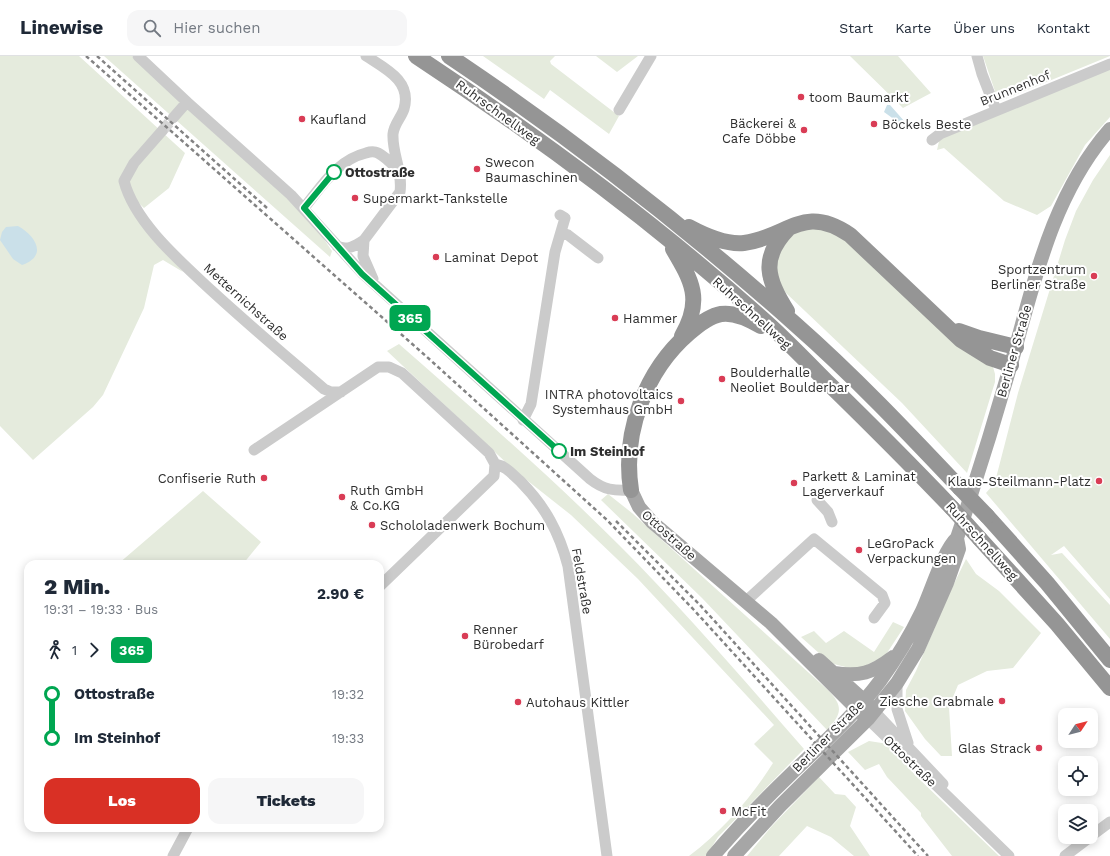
<!DOCTYPE html>
<html lang="de">
<head>
<meta charset="utf-8">
<style>
  body { margin:0; font-family:"Work Sans",sans-serif; background:#f6f6f7; color:#1f2937; height:100vh; display:flex; flex-direction:column; font-size:15px; white-space:nowrap }
  * { box-sizing:border-box; margin:0 }
  p { font-size:13px; color:#747a83 }
  .icon { flex:none; width:22px; height:22px; fill:none; stroke:currentColor; stroke-width:2; stroke-linecap:round; stroke-linejoin:round }
  .map { position:relative; flex:1; overflow:hidden }
  .details { position:absolute; left:24px; top:504px; width:360px; height:272px; display:flex; flex-direction:column; background:#fff; border-radius:12px; box-shadow:0 2px 10px #0003 }
  .details>* { flex:none }
  .badge { padding:0 8px; border-radius:6px; font-size:14px; line-height:26px }
  .needle { width:26px; rotate:54deg }
  .buttons { position:absolute; left:1058px; top:652px; display:grid; gap:8px }
  .buttons a { display:grid; place-items:center; width:40px; height:40px; border-radius:8px; background:#fff; box-shadow:0 2px 10px #0003; font-size:20px }
  .map>.badge { position:absolute; translate:-50% -50%; box-shadow:0 0 0 2px #fff }
  .legs { display:flex; align-items:center; gap:6px; height:44px; padding:0 20px; font-size:13px }
  .legs p { margin-inline-start:auto }
  .head { display:flex; align-items:center; justify-content:space-between; height:68px; padding:0 20px }
  h1 { font-size:22px; font-weight:800; line-height:30px }
  .primary-button { display:flex; gap:8px; margin-top:auto; padding:8px 20px }
  .primary-button a { flex:1; height:46px; border-radius:12px; background:#d93025; color:#fff; font-size:16px; font-weight:800; line-height:46px; text-align:center }
  .primary-button a+a { background:#f6f6f7; color:#1f2937 }
  ul { padding:0 20px; list-style:none }
  li { display:flex; align-items:center; gap:14px; height:44px; font-size:15px }
  li i { display:grid; place-items:center; width:6px; height:100%; margin:0 5px; background:currentColor }
  li i::after { content:''; width:10px; height:10px; margin:-5px; border:3px solid; border-radius:50%; background:#fff }
  li p { margin-inline-start:auto }
  li:first-child i { background:linear-gradient(#0000 50%,currentColor 0) }
  li:last-child i { background:linear-gradient(currentColor 50%,#0000 0) }
  header { display:flex; align-items:center; gap:24px; box-sizing:border-box; height:56px; padding:0 20px; background:#fff; border-bottom:1px solid #e0e1e3 }
  header strong { font-size:19px }
  nav { display:flex; gap:22px; margin-inline-start:auto; font-size:14px }
  .search { width:280px; height:36px; background:#f6f6f7; display:flex; align-items:center; gap:10px; box-sizing:border-box; padding:0 14px; border-radius:12px; color:#747a83; font-size:15px }
  .map>svg:first-child { display:block }
  .green { fill:#e5ebdd }
  .water { fill:#cae0e9 }
  .lines { fill:none; stroke-linecap:round; stroke-linejoin:round }
  .minor-tunnel { stroke:#d5d5d5; stroke-width:11; stroke-dasharray:11 5.5; stroke-linecap:butt }
  .minor { stroke:#cbcbcb; stroke-width:11 }
  .major { stroke:#a6a6a6; stroke-width:14 }
  .highway { stroke:#959595; stroke-width:16 }
  .rail { stroke:#838383; stroke-width:2.5; stroke-dasharray:4 3; stroke-linecap:butt }
  .highway-bridge { stroke:#959595; stroke-width:16 }
  .line-1-casing { stroke:#fff; stroke-width:9 }
  .line-1 { stroke:#00a651; stroke-width:6 }
  .poi-dot { fill:#d93c55; stroke:#fff; stroke-width:1.5 }
  .stop-1-dot { fill:#fff; stroke:#00a651; stroke-width:2 }
  .labels { text-anchor:middle; dominant-baseline:central; stroke-width:4; stroke-linejoin:round; paint-order:stroke }
  .street-label { font-size:13px; fill:#2e2e2e; stroke:#fff }
  .poi-label { font-size:13px; fill:#2e2e2e; stroke:#fff; text-anchor:start }
  .stop-label { font-size:13px; font-weight:bold; fill:#2e2e2e; stroke:#fff; text-anchor:start }
</style>
</head>
<body>
<header>
<strong>Linewise</strong>
<div class="search"><svg class="icon" aria-label="search" viewBox="0 0 24 24"><circle cx="10" cy="10" r="6"/><path d="M15 15l6 6"/></svg>Hier suchen</div>
<nav><a>Start</a><a>Karte</a><a>Über uns</a><a>Kontakt</a></nav>
</header>
<div class="map">
<svg width="1110" height="800" viewBox="0 0 1110 800">
  <rect width="100%" height="100%" fill="#fff"/>
  <path class="green" d="M0 0H79L185 97 169 132 144 152 120 130 155 182 183 216 163 204 154 209 144 252 103 339 93 351 33 404 0 370Z
    M104 0H132C165 32 198 63 232 93 268 124 307 155 332 195L330 201Z
    M483 0H555L550 5 551 8 619 60 609 78 550 34 544 43Z
    M596 0H638L617 16Z
    M850 0H898L931 37 903 52Z
    M983 0H1110L1000 45 998 44Z
    M1110 13V61L1085 89 1051 150 1037 159 1004 145 944 92 937 94 940 81Z
    M1110 99V543L1064 490 1051 499 1062 497 1110 549V583L986 437 992 430 999 425 996 422 1018 337 1065 184 1076 155 1093 124Z
    M819 171 837 177 993 311 995 318V326L967 417 902 347 786 237C783 233 780 228 778 223 772 207 785 180 801 173 806 171 814 171 819 171Z
    M399 288C473 353 549 419 619 489 684 554 744 624 804 693L718 781 706 800H689C722 775 751 742 773 707L754 688 774 669 638 523 571 459 514 414 387 295Z
    M203 435 261 486 243 508H118Z
    M608 438 632 457 829 635C844 651 841 659 827 674L702 542 601 444Z
    M966 503 976 518 999 535 1041 577 1013 612 987 615 958 629 949 651 952 700H941L925 683 905 655 906 634 916 615 950 536Z
    M893 566 904 571 885 600 857 614 830 607 801 581 814 575 826 587 844 575 874 596Z
    M869 685 888 688 915 719 999 800H952L921 760V757L887 721 879 708 865 714 848 696Z
    M819 721 835 738 845 739 856 751 850 770 870 800H854L831 781 807 770 779 800H747L771 771Z"/>
  <path class="water" d="M887 49H890L905 66 902 69 884 56Z
    M18 170C36 180 48 200 22 209L13 203 0 184 2 176 6 171Z"/>
  <g class="lines">
    <path class="minor-tunnel" d="M162 75 173 62"/>
    <path class="minor" d="M138 0 187 46 291 139 363 218 590 423C604 434 614 435 631 434
      M366 0C386 13 412 25 404 53 401 62 394 68 393 78 392 98 403 116 400 136L364 184 363 200 373 223
      M977 0 982 18 996 54
      M619 54 651 0
      M173 62 187 46
      M162 75 134 107 124 125C135 167 181 206 212 235 249 269 287 301 324 333L331 336H341
      M932 84 940 78 1110 8
      M304 152C322 130 337 104 366 97 369 96 374 95 378 97 386 101 393 109 399 115
      M562 177 568 179 598 202
      M337 190C347 195 355 190 364 184
      M523 364 531 348 555 196 565 162 560 159
      M254 394 378 311H389L402 317 489 397 495 408 494 420 380 530
      M495 408C506 410 512 418 520 425 545 450 559 476 568 510L607 800
      M817 444 828 456 832 466
      M746 545 814 483 882 539 885 547 874 562
      M897 627V653L908 687
      M875 656 943 728
      M868 663 1009 800
      M1091 780 1110 766
      M173 800 188 772
      M1065 800 1090 781"/>
    <path class="major" d="M631 434 639 451 652 466 771 567 863 659
      M819 604 870 650
      M834 617C860 621 872 617 893 601
      M713 800C737 772 763 745 790 719 821 689 854 660 880 625 896 603 910 580 922 555 931 536 943 495 957 482 976 425 994 367 1011 308 1034 227 1052 139 1110 73
      M734 800 780 750 868 663 897 627 918 593 947 527 959 493 957 482"/>
    <path class="highway" d="M416 0C539 81 658 169 767 267 788 286 808 307 828 327 870 368 911 409 952 452
      M449 0C570 81 686 171 795 268 853 319 907 376 960 432
      M689 171C704 179 726 189 744 187 789 181 803 147 850 179L961 284 990 302 1011 309
      M673 193C692 225 703 244 682 280
      M787 255C767 224 760 202 788 173
      M959 275 979 282 1016 291
      M631 434C622 376 646 314 689 277 698 269 709 260 721 258 734 256 749 263 761 270
      M987 460 1047 527 1110 604
      M980 483 1057 568 1110 632"/>
    <path class="rail" d="M86 0 427 301 607 464 694 554 918 800
      M97 0 267 152
      M616 465 700 549 928 800"/>
    <path class="highway-bridge" d="M960 432 987 460
      M952 452 980 483"/>
  </g>
  <g class="lines">
    <g class="line-1-casing">
      <path id="line-1" d="M334 116 304 152 362 218 559 395"/>
    </g>
    <use href="#line-1" class="line-1"/>
  </g>
  <g class="poi-dot">
    <circle cx="801" cy="41" r="4"/>
    <circle cx="302" cy="63" r="4"/>
    <circle cx="874" cy="68" r="4"/>
    <circle cx="804" cy="74" r="4"/>
    <circle cx="477" cy="113" r="4"/>
    <circle cx="355" cy="142" r="4"/>
    <circle cx="436" cy="201" r="4"/>
    <circle cx="1094" cy="220" r="4"/>
    <circle cx="615" cy="262" r="4"/>
    <circle cx="722" cy="323" r="4"/>
    <circle cx="681" cy="345" r="4"/>
    <circle cx="264" cy="422" r="4"/>
    <circle cx="1099" cy="425" r="4"/>
    <circle cx="794" cy="427" r="4"/>
    <circle cx="342" cy="441" r="4"/>
    <circle cx="372" cy="469" r="4"/>
    <circle cx="859" cy="494" r="4"/>
    <circle cx="465" cy="580" r="4"/>
    <circle cx="1002" cy="645" r="4"/>
    <circle cx="518" cy="646" r="4"/>
    <circle cx="1039" cy="692" r="4"/>
    <circle cx="723" cy="755" r="4"/>
  </g>
  <g class="stop-1-dot">
    <circle cx="334" cy="116" r="7"/>
    <circle cx="559" cy="395" r="7"/>
  </g>
  <g class="labels">
    <g class="street-label">
      <text transform="translate(1015 32) rotate(-22)">Brunnenhof</text>
      <text transform="translate(498 56) rotate(36)">Ruhrschnellweg</text>
      <text transform="translate(246 246) rotate(42)">Metternichstraße</text>
      <text transform="translate(752 257) rotate(42)">Ruhrschnellweg</text>
      <text transform="translate(1014 295) rotate(-74)">Berliner Straße</text>
      <text transform="translate(669 479) rotate(42)">Ottostraße</text>
      <text transform="translate(982 485) rotate(48)">Ruhrschnellweg</text>
      <text transform="translate(582 525) rotate(80)">Feldstraße</text>
      <text transform="translate(828 680) rotate(-45)">Berliner Straße</text>
      <text transform="translate(910 705) rotate(44)">Ottostraße</text>
    </g>
    <g class="poi-label">
      <text x="809" y="41">toom Baumarkt</text>
      <text x="310" y="63">Kaufland</text>
      <text x="796" y="67" text-anchor="end">Bäckerei &amp;<tspan x="796" dy="15">Cafe Döbbe</tspan></text>
      <text x="882" y="68">Böckels Beste</text>
      <text x="485" y="106">Swecon<tspan x="485" dy="15">Baumaschinen</tspan></text>
      <text x="363" y="142">Supermarkt-Tankstelle</text>
      <text x="444" y="201">Laminat Depot</text>
      <text x="1086" y="213" text-anchor="end">Sportzentrum<tspan x="1086" dy="15">Berliner Straße</tspan></text>
      <text x="623" y="262">Hammer</text>
      <text x="730" y="316">Boulderhalle<tspan x="730" dy="15">Neoliet Boulderbar</tspan></text>
      <text x="673" y="338" text-anchor="end">INTRA photovoltaics<tspan x="673" dy="15">Systemhaus GmbH</tspan></text>
      <text x="802" y="420">Parkett &amp; Laminat<tspan x="802" dy="15">Lagerverkauf</tspan></text>
      <text x="256" y="422" text-anchor="end">Confiserie Ruth</text>
      <text x="1091" y="425" text-anchor="end">Klaus-Steilmann-Platz</text>
      <text x="350" y="434">Ruth GmbH<tspan x="350" dy="15">&amp; Co.KG</tspan></text>
      <text x="380" y="469">Schololadenwerk Bochum</text>
      <text x="867" y="487">LeGroPack<tspan x="867" dy="15">Verpackungen</tspan></text>
      <text x="473" y="573">Renner<tspan x="473" dy="15">Bürobedarf</tspan></text>
      <text x="994" y="645" text-anchor="end">Ziesche Grabmale</text>
      <text x="526" y="646">Autohaus Kittler</text>
      <text x="1031" y="692" text-anchor="end">Glas Strack</text>
      <text x="731" y="755">McFit</text>
    </g>
    <g class="stop-label">
      <text x="345" y="116">Ottostraße</text>
      <text x="570" y="395">Im Steinhof</text>
    </g>
  </g>
</svg>
<div class="buttons">
<a><svg class="needle" viewBox="-14 -14 28 28"><path d="M0-13l5 13h-10z" fill="#e53935"/><path d="M0 13l5-13h-10z" fill="#747a83"/></svg></a>
<a><svg class="icon" aria-label="locate" viewBox="0 0 24 24"><circle cx="12" cy="12" r="6"/><path d="M12 2v4M12 18v4M2 12h4M18 12h4"/></svg></a>
<a><svg class="icon" aria-label="layers" viewBox="0 0 24 24"><path d="M12 4l9 5-9 5-9-5zM3 14l9 5 9-5"/></svg></a>
</div>
<b class="badge" style="left:410px;top:262px;background:#00a651;color:#fff">365</b>
<section class="details">
<div class="head"><div><h1>2 Min.</h1><p>19:31 – 19:33 · Bus</p></div><b>2.90 €</b></div>
<div class="legs"><svg class="icon" aria-label="walk" viewBox="0 0 24 24"><circle cx="13" cy="4" r="2"/><path d="M13 8l-2 6 4 7M11 14l-3 7M7 12l3-4h3l4 4"/></svg>1<svg class="icon" aria-label="forward" viewBox="0 0 24 24"><path d="M9 5l7 7-7 7"/></svg><b class="badge" style="background:#00a651;color:#fff">365</b></div>
<ul>
<li><i style="color:#00a651"></i><b>Ottostraße</b><p>19:32</p></li>
<li><i style="color:#00a651"></i><b>Im Steinhof</b><p>19:33</p></li>
</ul>
<div class="primary-button"><a>Los</a><a>Tickets</a></div>
</section>
</div>
</body>
</html>
